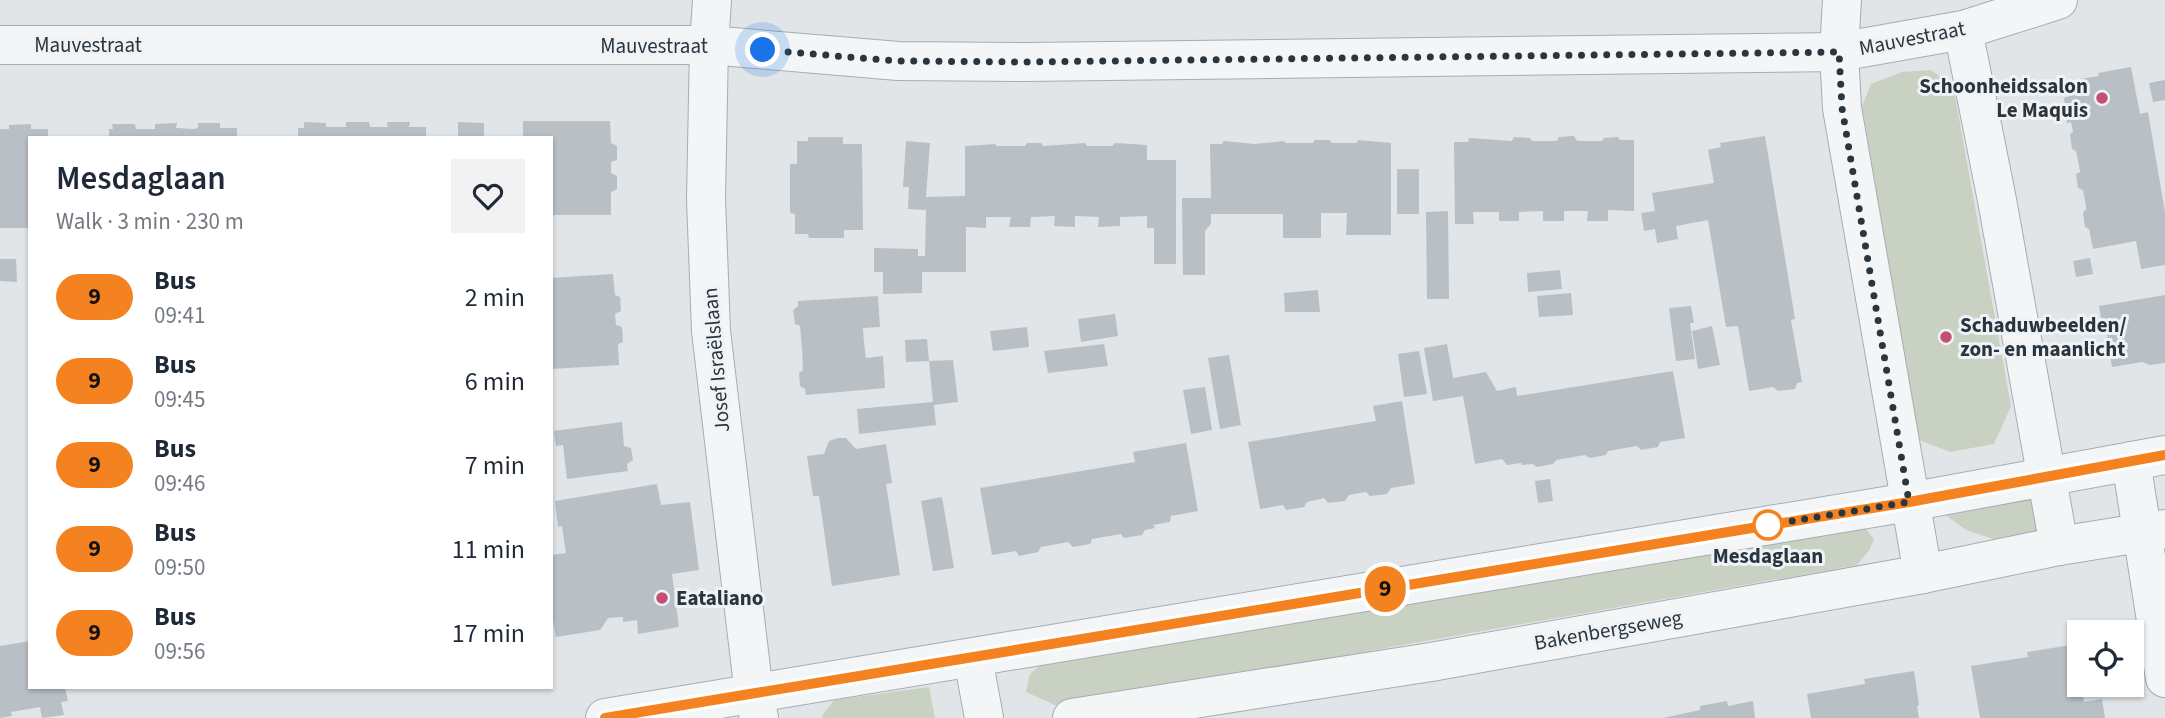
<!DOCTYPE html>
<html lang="en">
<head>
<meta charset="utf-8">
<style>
  body { margin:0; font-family:"Source Sans 3",sans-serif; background:#f2f2f3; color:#1f2937; height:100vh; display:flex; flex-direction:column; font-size:26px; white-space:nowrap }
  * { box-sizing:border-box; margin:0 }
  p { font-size:23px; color:#747a83 }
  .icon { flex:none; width:38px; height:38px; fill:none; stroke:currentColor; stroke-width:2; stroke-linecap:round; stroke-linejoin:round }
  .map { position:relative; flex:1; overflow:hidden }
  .drawer { position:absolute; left:28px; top:136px; width:525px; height:553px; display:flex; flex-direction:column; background:#fff; border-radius:0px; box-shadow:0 2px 5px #0004 }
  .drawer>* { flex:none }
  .badge { padding:0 14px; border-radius:23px; font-size:24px; line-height:46px }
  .controls { position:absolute; left:2067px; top:620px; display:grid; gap:14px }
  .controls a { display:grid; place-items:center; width:77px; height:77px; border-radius:0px; background:#fff; box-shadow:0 2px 5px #0004; font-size:35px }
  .you { position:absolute; width:35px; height:35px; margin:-18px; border:5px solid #fff; border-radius:50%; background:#1a73e8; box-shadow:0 0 0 10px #1a73e833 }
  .map>.badge { position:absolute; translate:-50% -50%; box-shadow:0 0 0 4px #fff }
  .round { display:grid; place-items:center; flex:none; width:74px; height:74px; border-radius:0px; background:#f2f2f3 }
  .headline { display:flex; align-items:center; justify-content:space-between; height:119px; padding:0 28px }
  h1 { font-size:33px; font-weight:600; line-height:52px }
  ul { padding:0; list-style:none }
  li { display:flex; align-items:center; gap:21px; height:84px; padding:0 28px }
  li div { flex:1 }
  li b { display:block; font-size:26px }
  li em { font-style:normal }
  li .badge { min-width:77px; font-weight:700; text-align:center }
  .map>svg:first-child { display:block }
  .green { fill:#c8d1c2 }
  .building { fill:#b8bfc5 }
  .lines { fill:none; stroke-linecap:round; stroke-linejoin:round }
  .minor-casing { stroke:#a6adb2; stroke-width:40 }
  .tertiary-casing { stroke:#a6adb2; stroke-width:40 }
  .minor { stroke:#f3f5f7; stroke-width:38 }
  .tertiary { stroke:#f3f5f7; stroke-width:38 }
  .line-casing { stroke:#fff; stroke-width:16 }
  .line { stroke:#f58220; stroke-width:10 }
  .walk { stroke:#2a353e; stroke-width:7; stroke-dasharray:0 12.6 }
  .poi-dot { fill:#c35072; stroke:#f0f3f6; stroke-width:2.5 }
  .stop-dot { fill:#fff; stroke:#f58220; stroke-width:3.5 }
  .labels { text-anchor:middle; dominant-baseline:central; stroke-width:6; stroke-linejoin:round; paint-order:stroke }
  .street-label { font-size:21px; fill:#2a353e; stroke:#f0f3f6 }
  .poi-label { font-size:21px; font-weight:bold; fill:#2a353e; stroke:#f0f3f6; text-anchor:start }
  .stop-label { font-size:21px; font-weight:bold; fill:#2a353e; stroke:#f0f3f6 }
</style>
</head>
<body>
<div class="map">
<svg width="2165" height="718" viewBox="0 0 2165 718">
  <rect width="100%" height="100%" fill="#e1e5e8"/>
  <path class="green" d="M1931 70 1953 85 2011 406 1994 444 1950 452 1919 440 1862 106 1871 84 1902 72Z
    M2036 499 2046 531 2030 544 1994 539 1966 530 1937 509 1946 501Z
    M1861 523 1874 539 1870 549 1857 565 1057 706 1026 692 1030 674 1051 656Z
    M929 687 935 718H823L822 716 834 700Z"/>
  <path class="building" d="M2131 67 2140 114 2148 112 2165 212V265L2141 269 2136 241 2093 249 2089 229 2085 227 2083 212 2086 210V206L2083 190 2078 188 2076 174 2080 172 2079 166 2076 151 2072 149 2070 134 2073 132 2071 122 2067 123 2064 98 2070 96 2067 81 2099 76 2098 73Z
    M2165 80V100L2153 102 2149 83Z
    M523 121H610L611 143 617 146V160L611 162V173L617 176V189L611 192V215H551V138H523Z
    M304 122 326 123V127H346V122H369L370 127H388L387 122H410L409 127H426V138H298V128H304Z
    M458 122 484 123V138H458Z
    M177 123 176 128 194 129 198 128V123H220V128H237V138H109V129H113L112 124H135L136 129H155V124Z
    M31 124V129H48V138H30V228H0V129H9V125Z
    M1574 136 1577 141H1602L1604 138 1618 137 1620 140H1634V211L1608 210V221H1587L1588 211H1564V221H1543V211L1519 212V221H1499V212H1473L1474 224H1455L1454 142H1468L1469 138 1512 141 1514 137 1530 138 1532 141H1557L1559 137Z
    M1765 136 1795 319 1791 320 1802 382 1797 383 1795 389 1778 391 1773 387 1749 391 1738 326 1726 327 1708 220 1676 226 1678 239 1657 243 1655 229 1644 231 1641 213 1655 211 1652 193 1714 183 1708 150 1721 147 1720 143Z
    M808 137H843V144H862L863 230H844V238H809L808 234H795V214L790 213V164H797V141H808Z
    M1315 140H1329L1332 143H1357L1358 140 1391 143V235H1346L1347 213H1321V238H1283V214H1211V224L1205 231V275H1183L1182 198H1211L1210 144H1222L1224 141 1255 144 1283 141 1286 143H1313Z
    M906 141 930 143 926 197 965 196V146L995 144 997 146H1025L1027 143H1041L1043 146 1085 143 1087 146H1112L1115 143 1147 145V160H1176V264H1154V228H1147V216L1120 217V226L1098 227 1099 217 1075 216V227L1054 226 1055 216 1031 217 1030 227H1009L1011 217H986V228L966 227V272H922V293L883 294V272H874V248L918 249V256H925L926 210 908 209 909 187H903Z
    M1397 169H1419V214H1397Z
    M1448 211 1449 299H1427L1426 212Z
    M2090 258 2093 274 2076 277 2073 261Z
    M0 259H16L17 282 0 281Z
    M1560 270 1562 289 1528 292 1527 273Z
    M613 274 615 295 620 297 621 311 615 314 616 325 622 327 623 342 618 344 619 365 551 369V278Z
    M1318 290 1320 312H1285L1284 293Z
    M1571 293 1573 315 1539 317 1537 296Z
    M2165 295V363L2150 365 2142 362 2112 367 2106 328H2103L2099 306Z
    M878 296 880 327 863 328 864 343 866 358 883 356 885 388 806 395 805 389 800 386 799 373 803 370 802 349 800 326 795 324 793 310 798 306V301Z
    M1691 306 1694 323H1690L1695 359 1676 361 1669 308Z
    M1115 314 1118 336 1081 342 1078 319Z
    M1712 326 1720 365 1698 369 1692 331Z
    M1027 327 1029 347 993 351 990 331Z
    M927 339 929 361 906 362 905 340Z
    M1104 344 1108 366 1048 373 1044 351Z
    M1447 344 1453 378 1486 372 1497 391 1516 387 1517 396 1673 371 1685 438 1660 442 1658 447 1641 450 1637 446 1608 451 1606 455 1590 458 1585 455 1556 460 1553 464 1537 467 1533 464 1522 465 1521 463 1507 465 1502 459 1475 464 1463 396 1433 401 1424 348Z
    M1419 351 1427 394 1404 397 1398 354Z
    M1229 355 1241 425 1220 429 1208 358Z
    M953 360 958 402 934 405 936 425 859 434 857 409 933 402 929 361Z
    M1205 387 1212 430 1191 434 1183 390Z
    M1402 401 1415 484 1391 488 1387 494 1370 496 1366 492 1349 495 1345 501 1328 503 1324 498 1307 502 1304 507 1286 510 1283 505 1260 509 1248 442 1376 421 1373 406Z
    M622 422 624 446 631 448 633 460 627 464 628 471 567 479 563 445 556 446 554 431Z
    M838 438H846L856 449 886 444 892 483 886 484 900 575 832 586 819 496H813L807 456 824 454 829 441Z
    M1186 443 1198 511 1171 516 1170 522 1153 525 1155 528 1145 530 1142 535 1124 538 1121 534 1092 539 1090 544 1073 547 1068 542 1041 547 1038 552 1019 556 1016 551 992 555 980 488 1135 462 1133 452Z
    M1550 479 1553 501 1538 503 1535 481Z
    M657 484 661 505 690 502 699 570 672 574 679 627 638 634 637 620 623 622V617L608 618 600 630 556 637 551 609V555L566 553 562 526 558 527 555 501Z
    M942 497 954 568 933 571 921 501Z
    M30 641V688H65L68 701 61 702 64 715 42 718 40 707 11 712 12 716 0 718V646Z
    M2077 644 2079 684H2081L2084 702 2102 699 2105 718H1980L1971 666 2028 657 2027 652Z
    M1914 671 1919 705 1917 706 1919 718H1811L1807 694 1865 684 1864 679Z
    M1727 701 1728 706 1753 701 1755 718H1663L1700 710V706Z"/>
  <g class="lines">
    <g class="minor-casing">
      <path id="minor" d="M712 0 709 45 706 199 711 331 754 694 759 718
        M1842 0 1839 52 1842 108 1923 574
        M1963 30 1997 200 2059 546
        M0 45H709L898 61 1025 62 1839 52 1963 30 2058 0
        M2131 461 2165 678
        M973 658 984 718"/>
    </g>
    <g class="tertiary-casing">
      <path id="tertiary" d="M605 718 1909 502 2165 455
        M1072 718 1431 662 1923 574 2059 546 2165 529"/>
    </g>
    <use href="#minor" class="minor"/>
    <use href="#tertiary" class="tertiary"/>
  </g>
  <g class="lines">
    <g class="line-casing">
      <path id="line" d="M605 718 1909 502 2165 455"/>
    </g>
    <use href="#line" class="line"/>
    <path class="walk" d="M763 50 898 61 1025 62 1839 52 1842 108 1909 502 1768 525"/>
  </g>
  <g class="poi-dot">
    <circle cx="2102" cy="98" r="7"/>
    <circle cx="1946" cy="337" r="7"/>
    <circle cx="662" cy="598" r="7"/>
  </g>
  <circle class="stop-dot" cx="1768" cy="525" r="14"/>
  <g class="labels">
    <g class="street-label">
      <text transform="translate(1912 38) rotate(-11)">Mauvestraat</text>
      <text x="88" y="45">Mauvestraat</text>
      <text x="654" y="46">Mauvestraat</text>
      <text transform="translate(716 360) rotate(-95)">Josef Israëlslaan</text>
      <text transform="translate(1608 630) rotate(-10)">Bakenbergseweg</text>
    </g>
    <g class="poi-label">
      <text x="2088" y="86" text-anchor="end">Schoonheidssalon<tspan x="2088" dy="24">Le Maquis</tspan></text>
      <text x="1960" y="325">Schaduwbeelden/<tspan x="1960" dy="24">zon- en maanlicht</tspan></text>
      <text x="676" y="598">Eataliano</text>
    </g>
    <g class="stop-label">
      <text x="1768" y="556">Mesdaglaan</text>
    </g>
  </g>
</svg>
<div class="controls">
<a><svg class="icon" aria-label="locate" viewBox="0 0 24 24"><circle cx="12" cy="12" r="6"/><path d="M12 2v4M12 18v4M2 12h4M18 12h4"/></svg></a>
</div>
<div class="you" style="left:763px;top:50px"></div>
<b class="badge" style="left:1385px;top:589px;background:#f58220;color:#111">9</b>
<section class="drawer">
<div class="headline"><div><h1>Mesdaglaan</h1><p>Walk · 3 min · 230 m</p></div><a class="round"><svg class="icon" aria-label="heart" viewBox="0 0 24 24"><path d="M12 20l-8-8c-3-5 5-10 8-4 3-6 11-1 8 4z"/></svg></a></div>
<ul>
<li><span class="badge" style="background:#f58220;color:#111">9</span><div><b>Bus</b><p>09:41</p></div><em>2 min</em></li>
<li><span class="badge" style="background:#f58220;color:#111">9</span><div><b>Bus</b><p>09:45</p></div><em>6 min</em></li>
<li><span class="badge" style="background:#f58220;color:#111">9</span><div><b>Bus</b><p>09:46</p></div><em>7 min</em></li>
<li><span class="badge" style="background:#f58220;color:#111">9</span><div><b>Bus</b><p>09:50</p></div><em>11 min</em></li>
<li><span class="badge" style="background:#f58220;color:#111">9</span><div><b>Bus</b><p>09:56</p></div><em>17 min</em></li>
</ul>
</section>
</div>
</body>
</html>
